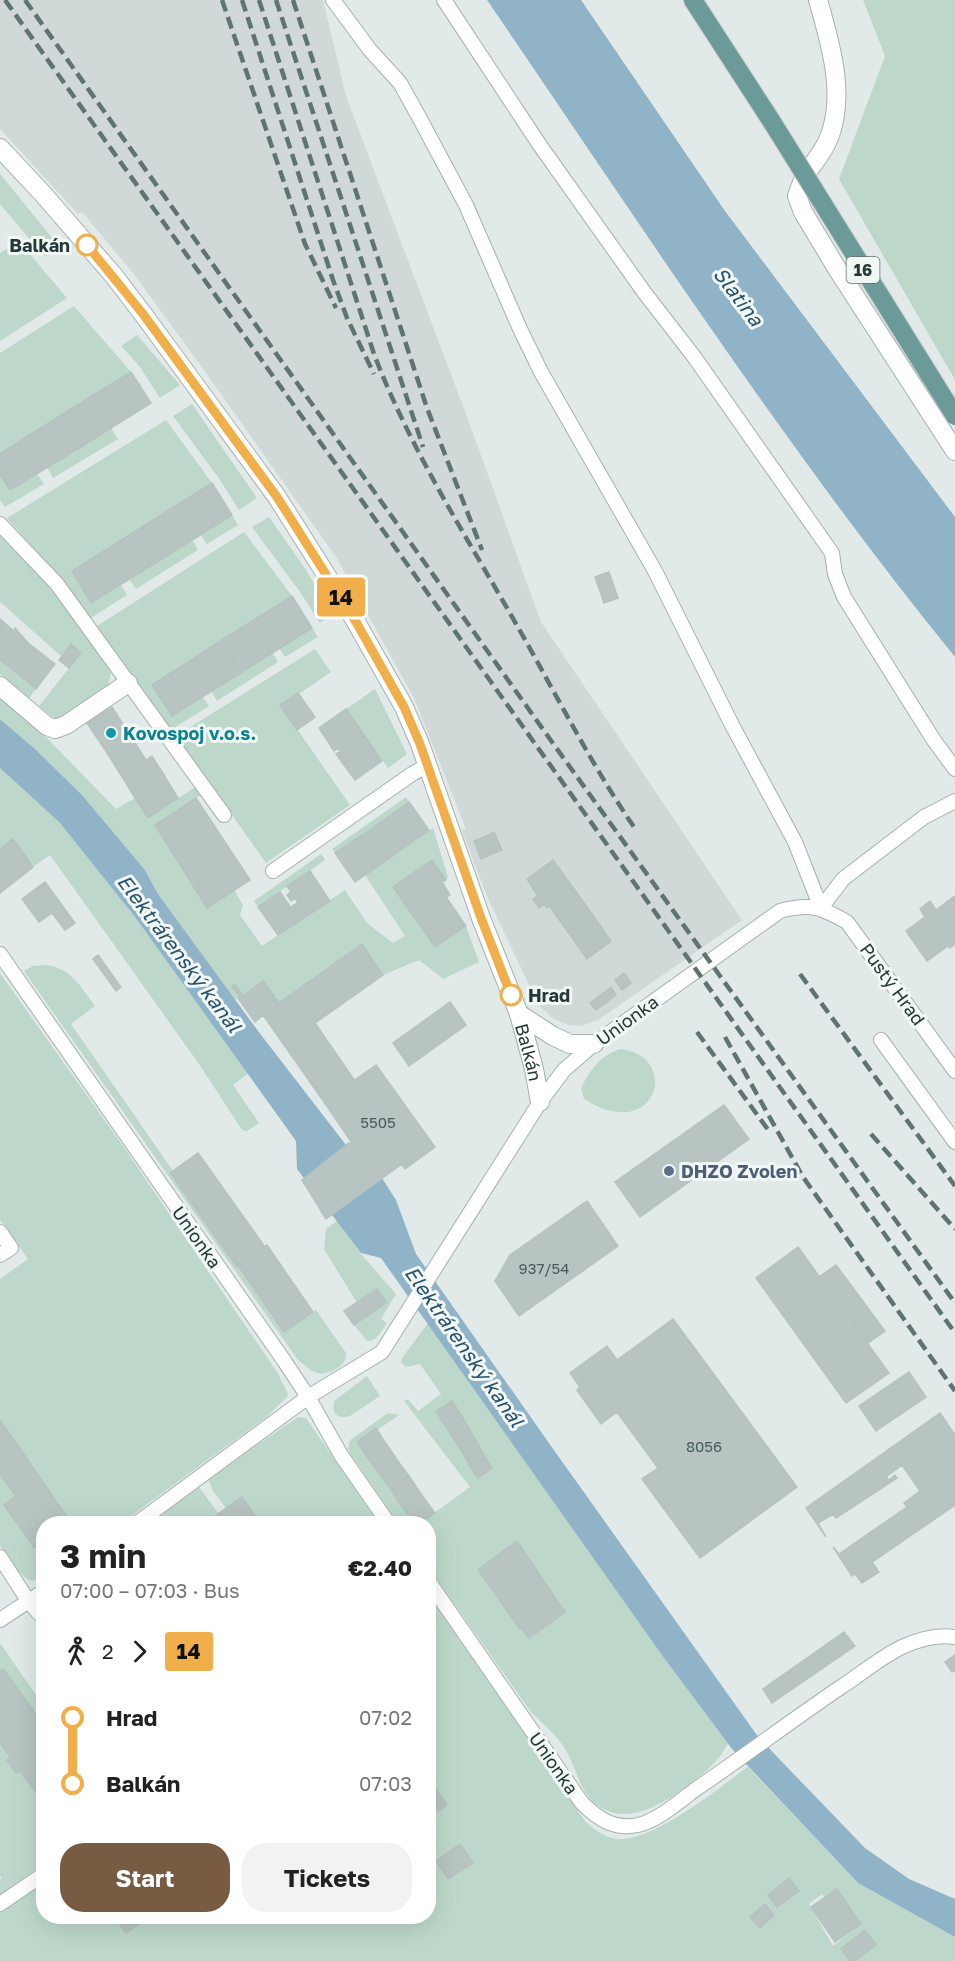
<!DOCTYPE html>
<html lang="en">
<head>
<meta charset="utf-8">
<style>
  body { margin:0; font-family:"Golos Text",sans-serif; background:#f2f2f2; color:#222; height:100vh; display:flex; flex-direction:column; font-size:22px; white-space:nowrap }
  * { box-sizing:border-box; margin:0 }
  p { font-size:20px; color:#767676 }
  .icon { flex:none; width:33px; height:33px; fill:none; stroke:currentColor; stroke-width:2; stroke-linecap:round; stroke-linejoin:round }
  .map { position:relative; flex:1; overflow:hidden }
  .details { position:absolute; left:36px; top:1516px; width:400px; height:408px; display:flex; flex-direction:column; background:#fff; border-radius:24px; box-shadow:0 6px 24px #0002 }
  .details>* { flex:none }
  .badge { padding:0 12px; border-radius:4px; font-size:21px; line-height:39px }
  .map>.badge { position:absolute; translate:-50% -50%; box-shadow:0 0 0 3px #fff }
  .legs { display:flex; align-items:center; gap:9px; height:66px; padding:0 24px; font-size:20px }
  .legs p { margin-inline-start:auto }
  .overview { display:flex; align-items:center; justify-content:space-between; height:102px; padding:0 24px }
  h1 { font-size:33px; font-weight:700; line-height:45px }
  .cta { display:flex; gap:12px; margin-top:auto; padding:12px 24px }
  .cta a { flex:1; height:69px; border-radius:24px; background:#775b42; color:#fff; font-size:24px; font-weight:700; line-height:69px; text-align:center }
  .cta a+a { background:#f2f2f2; color:#222 }
  ul { padding:0 24px; list-style:none }
  li { display:flex; align-items:center; gap:21px; height:66px; font-size:22px }
  li i { display:grid; place-items:center; width:9px; height:100%; margin:0 8px; background:currentColor }
  li i::after { content:''; width:15px; height:15px; margin:-8px; border:4px solid; border-radius:50%; background:#fff }
  li p { margin-inline-start:auto }
  li:first-child i { background:linear-gradient(#0000 50%,currentColor 0) }
  li:last-child i { background:linear-gradient(currentColor 50%,#0000 0) }
  .map>svg:first-child { display:block }
  .built { fill:#d0d9d7 }
  .green { fill:#bdd8ca; fill-rule:evenodd }
  .water { fill:#90b3c8 }
  .building { fill:#b7c4c1; stroke:#b5c3c0; stroke-width:1.5 }
  .lines { fill:none; stroke-linecap:round; stroke-linejoin:round }
  .lane-casing { stroke:#a5b1af; stroke-width:16 }
  .street-casing { stroke:#a5b1af; stroke-width:20 }
  .primary-casing { stroke:#c2c7c7; stroke-width:20 }
  .lane { stroke:#fff; stroke-width:14 }
  .street { stroke:#fff; stroke-width:18 }
  .primary { stroke:#6c9a98; stroke-width:18 }
  .rail { stroke:#5e7473; stroke-width:4.5; stroke-dasharray:12 6; stroke-linecap:butt }
  .primary-bridge-casing { stroke:#c2c7c7; stroke-width:20; stroke-linecap:butt }
  .primary-bridge { stroke:#6c9a98; stroke-width:18 }
  .line-1-casing { stroke:#fff; stroke-width:14 }
  .line-1 { stroke:#f0af4a; stroke-width:9 }
  .stop-1-dot { fill:#fff; stroke:#f0af4a; stroke-width:3 }
  .culture-dot { fill:#0f9aa8; stroke:#f1f7f5; stroke-width:2 }
  .service-dot { fill:#5c6f8a; stroke:#f1f7f5; stroke-width:2 }
  .labels { text-anchor:middle; dominant-baseline:central; stroke-width:6; stroke-linejoin:round; paint-order:stroke }
  .number-label { font-size:15px; fill:#495b5a }
  .shield { fill:#f1f7f5; stroke:#627170; stroke-width:1.5 }
  .shield-label { font-size:16px; font-weight:bold; fill:#243837 }
  .stop-label { font-size:18px; font-weight:bold; fill:#243837; stroke:#f1f7f5; text-anchor:end }
  .culture-label { font-size:18px; font-weight:bold; fill:#0d838f; stroke:#f1f7f5; text-anchor:start }
  .street-label { font-size:18px; fill:#243837; stroke:#f1f7f5 }
  .service-label { font-size:18px; font-weight:bold; fill:#4e5e75; stroke:#f1f7f5; text-anchor:start }
  .water-label { font-size:20px; font-style:italic; fill:#26516c; stroke:#f1f7f5 }
</style>
</head>
<body>
<div class="map">
<svg width="955" height="1961" viewBox="0 0 955 1961">
  <rect width="100%" height="100%" fill="#e1eae8"/>
  <path class="built" d="M0 0H323L346 96 469 422 541 622 742 920 598 1020 581 1026 569 1025 554 1019 539 1006 546 1003 536 984 530 987 486 894 462 831 466 829 414 698 336 557 201 366 133 273 82 212 78 214 0 129Z"/>
  <path class="green" d="M863 0H955V380L839 179 885 56Z
    M0 174 59 246 45 257 0 204Z
    M19 241 67 298 0 341V253Z
    M74 306 131 372 0 454V353Z
    M137 335 180 385 160 398 140 367 121 346Z
    M192 404 257 498 239 510 220 480 173 416Z
    M166 420 212 483 72 571 91 603 121 585 127 595 91 618 64 582 7 518Z
    M111 428 118 439 53 478 47 467Z
    M37 474 44 484 5 507 0 500V475L10 490Z
    M232 515 238 525 207 544 200 534Z
    M269 517 306 570 333 615 320 623 300 592 252 527Z
    M244 532 292 596 152 685 172 716 202 696 209 706 174 728H171L162 719 97 626Z
    M0 535C42 572 75 621 108 667L111 673 108 686 58 721 39 706 81 653 71 645 62 657 0 602Z
    M192 539 198 550 136 589 129 579Z
    M312 628 318 637 285 657 279 648Z
    M315 649 331 672 281 706 350 805 266 863 176 736Z
    M272 652 278 662 217 701 211 691Z
    M0 660 36 689 29 698 0 674Z
    M375 689 407 754 388 768 346 709Z
    M0 698 47 738 116 809 135 798 148 818 197 786 202 794 155 825 207 907 234 890 243 905 240 915 262 946 345 890 367 923 393 943 405 936 365 875 433 828 448 877 446 880 432 860 394 887 466 926 479 962 443 979 419 960 383 975 362 944 279 1003 263 981 243 996 235 984 233 985 240 997 235 1000 158 894 145 870 82 795 35 749 0 719Z
    M0 768 60 823 135 917 248 1074 233 1085 259 1123 247 1131 242 1130 199 1064 50 855 33 867 13 839 0 849Z
    M406 797 409 802 335 853 332 849Z
    M321 854 325 860 258 907 254 901Z
    M47 965C72 969 81 987 95 1006L71 1024 173 1171 170 1173 284 1332 316 1310 346 1353C347 1366 333 1372 321 1374L312 1371 298 1360 24 971 33 966Z
    M0 973 125 1149 277 1372 288 1394 287 1397 265 1418 120 1524H72L0 1420V1279L28 1259 0 1220Z
    M621 1049C682 1057 656 1145 584 1099L581 1088C591 1069 600 1055 621 1049Z
    M337 1221 361 1254 396 1294 381 1319 387 1323C382 1330 377 1342 367 1341L354 1325 386 1301 377 1289 357 1303 324 1249 326 1229Z
    M428 1323 664 1658 728 1744C723 1752 718 1760 711 1766 706 1772 699 1776 693 1781 666 1803 622 1832 590 1799 580 1787 575 1768 568 1754 559 1737 544 1725 531 1712L429 1568V1524H419L470 1487 404 1401 408 1399 418 1411 441 1394 420 1364 406 1367 401 1362 402 1358ZM452 1402 492 1467 478 1478 437 1411ZM517 1542 565 1612 529 1638 521 1627 519 1628 478 1570Z
    M367 1376 380 1396 350 1416C338 1420 331 1413 334 1401Z
    M388 1413 399 1415 377 1430 375 1429 357 1442 414 1524H399L351 1455 348 1449 350 1440Z
    M298 1417 306 1418 379 1524H261L226 1508 213 1491 208 1479Z
    M0 1474 16 1496 4 1505 34 1547 35 1546 40 1553 43 1551V1578L32 1581 27 1579 16 1569 0 1546Z
    M199 1487 219 1514 204 1524H149Z
    M429 1596 585 1821C593 1829 604 1837 616 1839 653 1843 718 1788 748 1767L858 1883 955 1937V1961H855L876 1945 865 1931 841 1949 850 1961H0V1912L43 1881 44 1917H115L126 1933 149 1917H429V1817L446 1805 429 1779ZM460 1845 473 1863 447 1879 436 1861ZM789 1878 798 1890 778 1907 768 1895ZM838 1890 861 1924 833 1946 809 1904 822 1894 825 1898Z
    M0 1643 43 1705V1725L3 1669 0 1671Z
    M0 1743 11 1758 7 1760 16 1773 20 1771 44 1804 43 1810 39 1813 43 1821V1864L0 1895V1879L2 1878 0 1876Z"/>
  <path class="water" d="M487 0H581L725 211 955 517V657C786 449 638 221 487 0Z
    M0 719 35 749 82 795 145 870 158 894 258 1031 346 1145 382 1178 396 1200 416 1254 551 1446 759 1738 865 1848 909 1879 955 1899V1937L858 1883 732 1749 664 1658 381 1258 361 1253 297 1169 296 1141 135 917 60 823 0 768Z"/>
  <path class="building" d="M131 372 151 403 81 447 61 415Z
    M61 415 81 447 10 490 0 475V454Z
    M212 483 232 515 162 559 142 527Z
    M142 527 162 559 91 603 72 571Z
    M609 572 618 598 604 603 595 577Z
    M292 596 312 628 242 672 222 640Z
    M0 619 14 631 15 628 28 643 8 666 0 660Z
    M222 640 242 672 172 716 152 685Z
    M28 643 55 664 36 689 8 666Z
    M71 644 81 653 69 668 59 660Z
    M298 693 315 717 297 730 280 705Z
    M112 707 135 743 111 759 87 723Z
    M346 709 365 736 340 751 338 748 334 751 319 728Z
    M365 736 382 761 355 780 336 754Z
    M135 743 146 760 122 777 111 759Z
    M152 756 158 766 142 775 137 767Z
    M158 766 163 773 147 783 142 775Z
    M137 767 142 775 127 785 122 777Z
    M163 773 168 782 153 791 147 783Z
    M142 775 147 783 132 793 127 785Z
    M168 782 173 790 157 799 153 791Z
    M147 783 153 791 137 801 132 793Z
    M173 790 178 798 163 808 157 799Z
    M153 791 157 799 142 809 137 801Z
    M196 798 250 880 207 908 155 825Z
    M157 799 163 808 148 818 142 809Z
    M409 802 429 830 391 857 371 829Z
    M371 829 391 857 355 882 335 853Z
    M494 832 502 850 492 854 484 837Z
    M484 837 492 854 481 859 474 841Z
    M13 839 33 867 0 893V849Z
    M432 860 446 880 442 882 450 895 446 897 466 926 435 947 393 887Z
    M553 860 580 897 555 914 550 906 547 908 544 904 539 908 533 899 538 896 527 879Z
    M310 871 330 901 304 918 294 905 298 903 295 898 291 901 287 895 291 892 287 886Z
    M45 882 75 923 65 930 52 913 39 922 22 899Z
    M280 892 291 908 294 905 304 918 278 935 258 907Z
    M955 896V944L950 948 948 946 927 961 906 931 925 917 920 909 930 901 936 910Z
    M580 897 611 941 587 959 555 914Z
    M362 944 383 975 284 1045 263 1015 255 1022 238 998 240 997 232 986 235 984 243 996 263 981 279 1003Z
    M98 955 121 987 116 991 93 959Z
    M624 973 631 983 622 990 615 980Z
    M611 987 616 995 596 1010 590 1003Z
    M450 1002 466 1025 409 1066 393 1043Z
    M315 1023 355 1081 324 1102 284 1045Z
    M376 1065 435 1147 405 1169 402 1164 326 1219 302 1180 349 1143 354 1146 324 1102Z
    M724 1105 749 1139 640 1217 615 1182Z
    M198 1153 265 1247 237 1267 170 1173Z
    M587 1201 618 1246 519 1316 495 1281 510 1255Z
    M267 1245 313 1312 284 1332 238 1266Z
    M798 1247 889 1373 846 1403 756 1278Z
    M836 1265 885 1331 868 1343 819 1277Z
    M377 1289 387 1302 354 1325 344 1311Z
    M673 1319 797 1487 700 1558 642 1479 658 1468 617 1412 601 1424 577 1390 580 1387 570 1373 607 1346 617 1360Z
    M909 1372 926 1397 876 1431 859 1406Z
    M452 1401 458 1410 441 1419 436 1411Z
    M458 1410 464 1420 448 1430 441 1419Z
    M940 1413 955 1435V1505L852 1576 833 1547 839 1554 907 1507 904 1503 920 1491 902 1465 886 1477 889 1480 895 1475 897 1478 836 1518 833 1514 818 1523 826 1537 806 1508Z
    M0 1420 72 1524H44V1551L40 1553 35 1546 34 1547 4 1505 16 1496 0 1474Z
    M464 1420 470 1430 454 1440 448 1430Z
    M376 1428 384 1441 365 1454 357 1442Z
    M470 1430 475 1439 460 1449 454 1440Z
    M475 1439 480 1448 465 1457 460 1449Z
    M384 1441 392 1452 373 1465 365 1454Z
    M480 1448 486 1458 471 1468 465 1457Z
    M392 1452 400 1464 382 1478 373 1465Z
    M486 1458 492 1468 478 1478 471 1468Z
    M400 1464 409 1476 391 1490 382 1478Z
    M409 1476 417 1488 398 1501 391 1490Z
    M417 1488 424 1498 405 1511 398 1501Z
    M242 1497 261 1524H204L226 1508Z
    M424 1498 435 1513 419 1524H414L405 1511Z
    M517 1541 565 1612 529 1638 521 1627 520 1629 478 1570Z
    M872 1562 879 1572 862 1583 855 1574Z
    M844 1632 855 1646 772 1703 763 1689Z
    M955 1655V1670L952 1672 945 1662Z
    M3 1669 44 1725V1804L20 1771 16 1773 7 1760 11 1758 0 1743V1671Z
    M429 1779 447 1805 429 1817Z
    M460 1844 473 1863 448 1879 436 1861Z
    M789 1878 799 1891 777 1907 768 1895Z
    M837 1889 861 1924 835 1942 811 1907Z
    M765 1904 774 1915 760 1928 750 1917Z
    M115 1917H149L126 1933Z
    M865 1930 876 1945 855 1961H850L841 1949Z"/>
  <g class="lines">
    <g class="lane-casing">
      <path id="lane" d="M333 0 370 50 400 83 419 117 466 205 520 329 541 372 655 571 732 725 795 842 821 908
        M444 0 539 144 644 292 695 358 832 553 835 574 844 597 933 739 955 769
        M0 524 57 584 224 815
        M273 871 412 774 428 765
        M821 908 843 879 924 817 955 801
        M0 954 285 1362 308 1397 341 1455 389 1524
        M881 1040 955 1142
        M0 1232 11 1248 0 1255
        M136 1524 308 1397 382 1352 540 1102 564 1070 594 1044 780 911C811 903 820 907 847 922L955 1071
        M0 1557 29 1602 44 1619
        M429 1582 582 1803C598 1819 614 1830 638 1825 657 1821 680 1801 696 1789 745 1756 792 1720 841 1687 861 1674 881 1657 902 1647 919 1639 937 1634 955 1637
        M0 1620 44 1591
        M0 1904 44 1874"/>
    </g>
    <g class="street-casing">
      <g id="street">
        <path d="M818 0C830 42 847 97 828 140 823 152 815 161 808 171 803 178 800 188 797 196L803 212 836 267 955 451"/>
        <path id="s1" d="M0 148 43 194 114 276 143 314 277 497 356 622 404 707 420 744 481 918 519 1014 534 1069 540 1102"/>
        <path d="M0 686 47 726 55 729 66 725 128 683"/>
        <path d="M519 1014 553 1036 570 1044H594"/>
      </g>
    </g>
    <g class="primary-casing">
      <path id="primary" d="M693 0 772 122"/>
    </g>
    <use href="#lane" class="lane"/>
    <use href="#street" class="street"/>
    <use href="#primary" class="primary"/>
    <path class="rail" d="M5 0 955 1333
      M25 0 552 742 955 1303
      M222 0 305 244 336 308
      M242 0 333 280 347 318 374 374
      M259 0 374 354C411 451 468 539 519 629 557 696 592 766 636 830
      M276 0 423 447
      M293 0 427 408 482 550
      M800 974 955 1186
      M697 1032 769 1131
      M725 1037 803 1177 955 1391
      M871 1134 955 1229"/>
    <g class="primary-bridge-casing">
      <path id="primary-bridge" d="M772 122 955 416"/>
    </g>
    <use href="#primary-bridge" class="primary-bridge"/>
  </g>
  <g class="lines">
    <g class="line-1-casing">
      <path id="line-1" d="M87 245 143 314 277 497 356 622 404 707 420 744 481 918 511 995"/>
    </g>
    <use href="#line-1" class="line-1"/>
  </g>
  <g class="stop-1-dot">
    <circle cx="87" cy="245" r="10"/>
    <circle cx="511" cy="995" r="10"/>
  </g>
  <circle class="culture-dot" cx="111" cy="733" r="6"/>
  <circle class="service-dot" cx="669" cy="1171" r="6"/>
  <g class="labels">
    <g class="number-label">
      <text x="378" y="1122">5505</text>
      <text x="544" y="1268">937/54</text>
      <text x="704" y="1446">8056</text>
    </g>
    <rect class="shield" x="846.5" y="257" width="33" height="26" rx="4.5"/>
    <g class="shield-label">
      <text x="863" y="270">16</text>
    </g>
    <g class="stop-label">
      <text x="70" y="245">Balkán</text>
      <text x="528" y="995" text-anchor="start">Hrad</text>
    </g>
    <g class="culture-label">
      <text x="123" y="733">Kovospoj v.o.s.</text>
    </g>
    <g class="street-label">
      <text transform="translate(893 984) rotate(54)">Pustý Hrad</text>
      <text transform="translate(627 1020) rotate(-36)">Unionka</text>
      <text stroke="none"><textPath href="#s1" startOffset="1059">Balkán</textPath></text>
      <text transform="translate(197 1237) rotate(55)">Unionka</text>
      <text transform="translate(554 1763) rotate(55)">Unionka</text>
    </g>
    <g class="service-label">
      <text x="681" y="1171">DHZO Zvolen</text>
    </g>
    <g class="water-label">
      <text transform="translate(739 296) rotate(53)">Slatina</text>
      <text transform="translate(180 953) rotate(53)">Elektrárenský kanál</text>
      <text transform="translate(465 1346) rotate(55)">Elektrárenský kanál</text>
    </g>
  </g>
</svg>
<b class="badge" style="left:341px;top:597px;background:#f0af4a;color:#111">14</b>
<section class="details">
<div class="overview"><div><h1>3 min</h1><p>07:00 – 07:03 · Bus</p></div><b>€2.40</b></div>
<div class="legs"><svg class="icon" aria-label="walk" viewBox="0 0 24 24"><circle cx="13" cy="4" r="2"/><path d="M13 8l-2 6 4 7M11 14l-3 7M7 12l3-4h3l4 4"/></svg>2<svg class="icon" aria-label="forward" viewBox="0 0 24 24"><path d="M9 5l7 7-7 7"/></svg><b class="badge" style="background:#f0af4a;color:#111">14</b></div>
<ul>
<li><i style="color:#f0af4a"></i><b>Hrad</b><p>07:02</p></li>
<li><i style="color:#f0af4a"></i><b>Balkán</b><p>07:03</p></li>
</ul>
<div class="cta"><a>Start</a><a>Tickets</a></div>
</section>
</div>
</body>
</html>
